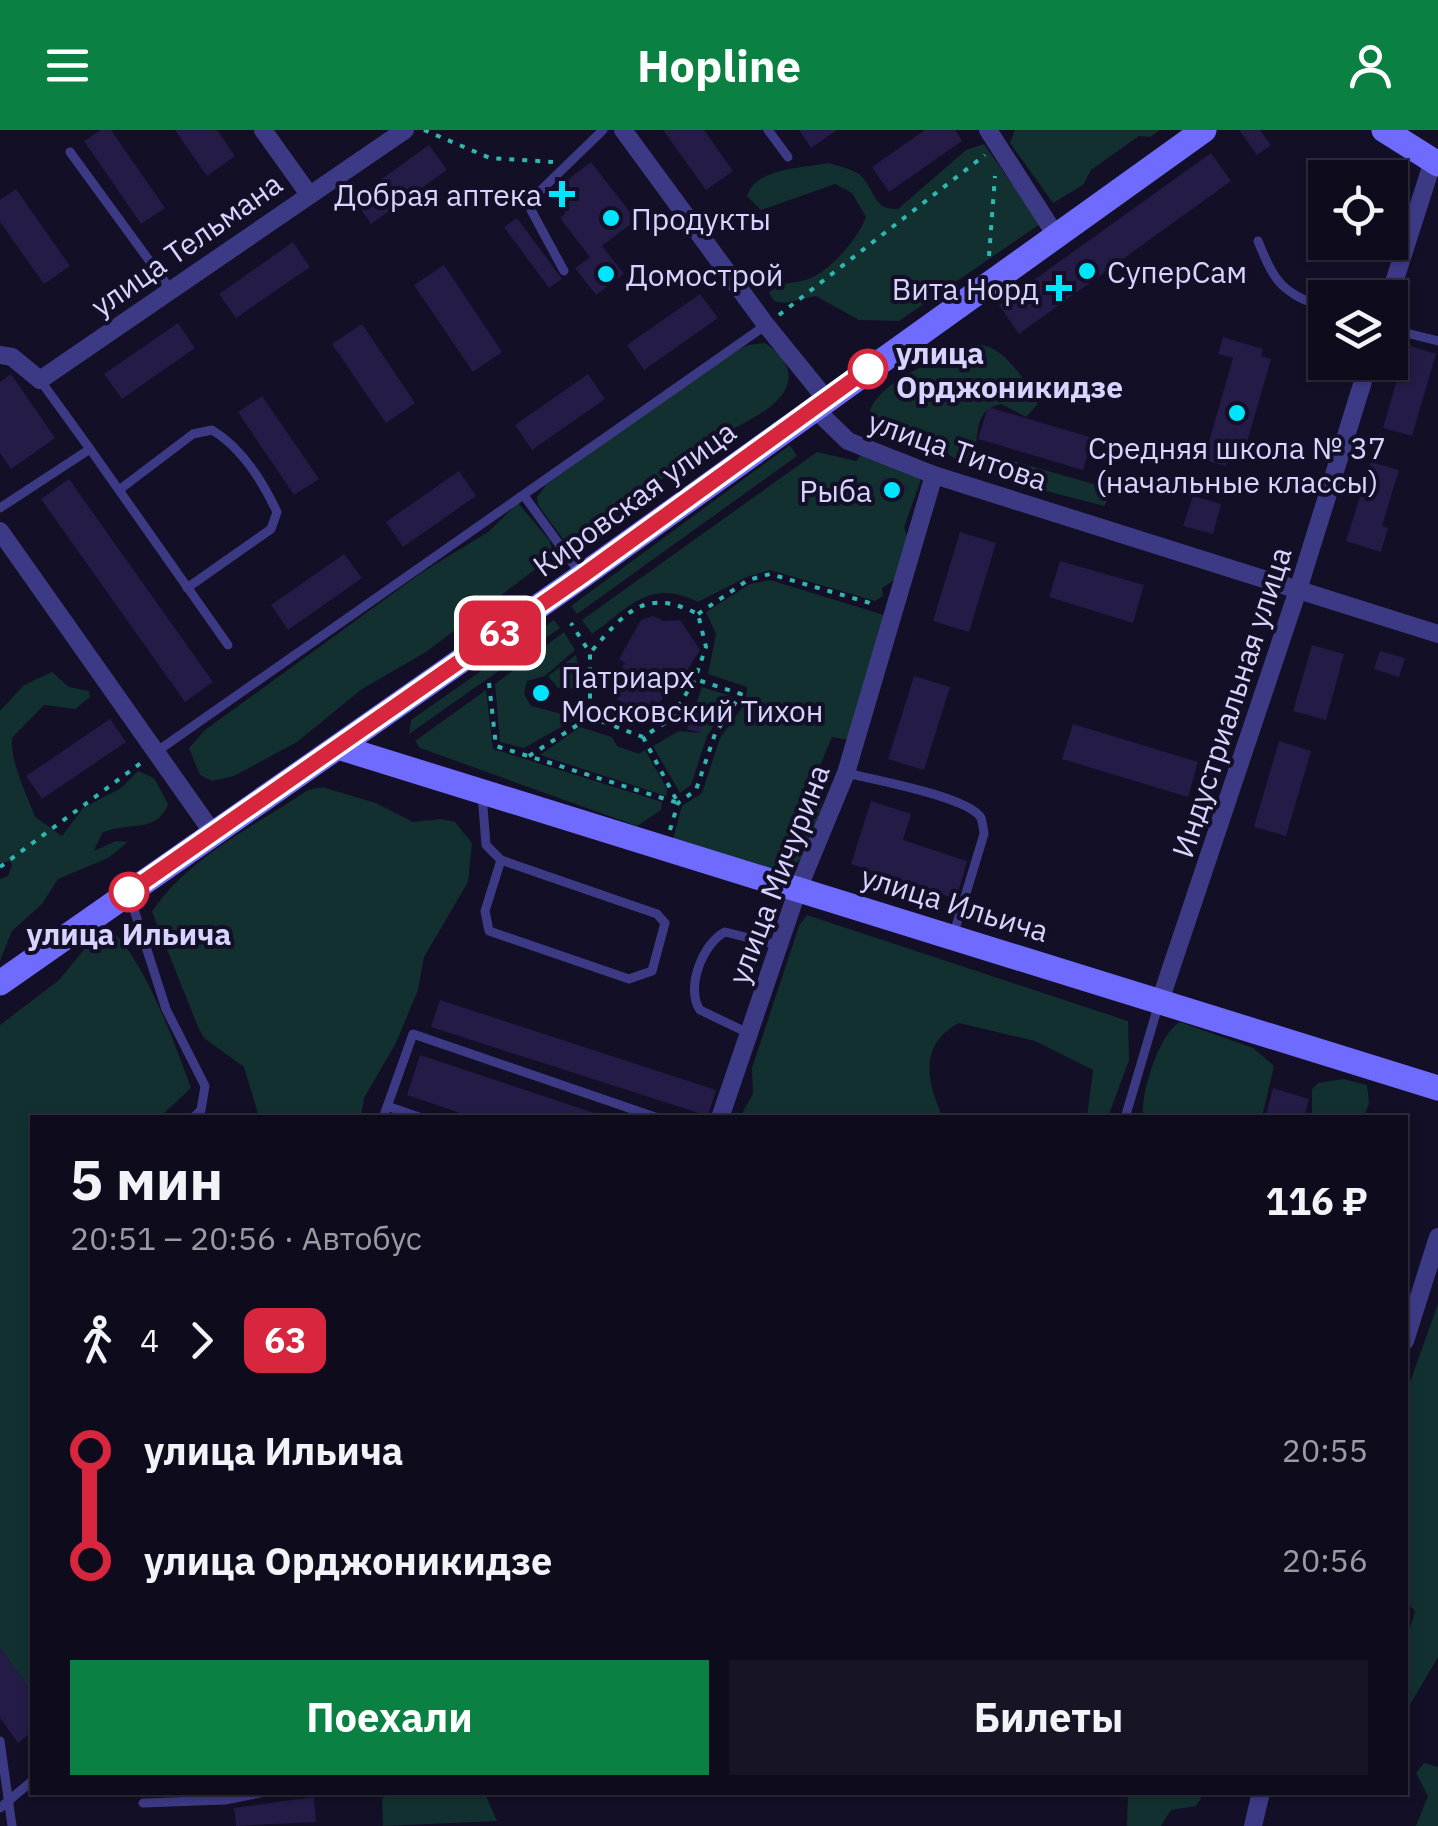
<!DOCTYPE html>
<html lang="ru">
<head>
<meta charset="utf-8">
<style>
  body { margin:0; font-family:"IBM Plex Sans",sans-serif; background:#171425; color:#f1f3f6; height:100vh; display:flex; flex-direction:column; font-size:38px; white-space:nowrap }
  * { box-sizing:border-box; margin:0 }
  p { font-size:32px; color:#9b9ba3 }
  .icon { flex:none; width:55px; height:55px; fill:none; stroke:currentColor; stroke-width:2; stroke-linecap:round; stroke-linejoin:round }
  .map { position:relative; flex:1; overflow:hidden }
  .drawer { position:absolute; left:30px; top:985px; width:1378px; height:680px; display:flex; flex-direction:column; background:#0e0b1c; border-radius:0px; box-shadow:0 2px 8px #0004,0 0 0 2px #2e2b3b }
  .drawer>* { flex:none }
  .badge { padding:0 20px; border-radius:15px; font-size:35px; line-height:65px }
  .tools { position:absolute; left:1308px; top:30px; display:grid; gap:20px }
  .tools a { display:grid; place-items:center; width:100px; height:100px; border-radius:0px; background:#0e0b1c; box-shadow:0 2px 8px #0004,0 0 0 2px #2e2b3b; font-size:50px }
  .map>.badge { position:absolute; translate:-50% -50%; box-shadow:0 0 0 5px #fff }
  .legs { display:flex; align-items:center; gap:15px; height:110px; padding:0 40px; font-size:32px }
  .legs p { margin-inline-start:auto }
  .head { display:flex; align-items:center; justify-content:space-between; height:170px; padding:0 40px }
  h1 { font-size:55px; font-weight:700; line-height:75px }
  .button { display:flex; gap:20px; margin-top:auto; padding:20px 40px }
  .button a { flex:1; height:115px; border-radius:0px; background:#0b8043; color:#fff; font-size:40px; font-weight:700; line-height:115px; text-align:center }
  .button a+a { background:#171425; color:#f1f3f6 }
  ul { padding:0 40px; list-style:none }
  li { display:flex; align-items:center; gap:35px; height:110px; font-size:38px }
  li i { display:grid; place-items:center; width:15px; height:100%; margin:0 12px; background:currentColor }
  li i::after { content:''; width:25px; height:25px; margin:-12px; border:8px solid; border-radius:50%; background:#0e0b1c }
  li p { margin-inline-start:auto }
  li:first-child i { background:linear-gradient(#0000 50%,currentColor 0) }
  li:last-child i { background:linear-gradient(currentColor 50%,#0000 0) }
  header { display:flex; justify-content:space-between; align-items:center; height:130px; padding:0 40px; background:#0b8043; color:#fff; font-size:45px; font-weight:700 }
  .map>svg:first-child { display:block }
  .green { fill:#12302f }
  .building { fill:#241b47 }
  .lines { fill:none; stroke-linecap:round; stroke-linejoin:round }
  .path { stroke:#2fb8b0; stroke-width:4; stroke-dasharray:5 8; stroke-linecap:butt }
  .lane { stroke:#3d3a85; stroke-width:9 }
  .street { stroke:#3d3a85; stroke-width:18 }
  .secondary { stroke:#6f6bff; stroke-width:25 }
  .line-1-casing { stroke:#fff; stroke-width:22 }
  .line-1 { stroke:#d7263d; stroke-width:15 }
  .poi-dot { fill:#00e5ff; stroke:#130f26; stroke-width:4 }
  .stop-1-dot { fill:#fff; stroke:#d7263d; stroke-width:5 }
  .labels { text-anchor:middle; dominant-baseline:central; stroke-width:8; stroke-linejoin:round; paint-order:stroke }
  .poi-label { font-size:30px; fill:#d9d4ff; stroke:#130f26; text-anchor:start }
  .street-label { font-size:30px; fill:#d9d4ff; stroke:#130f26 }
  .stop-label { font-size:30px; font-weight:bold; fill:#d9d4ff; stroke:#130f26; text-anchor:start }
</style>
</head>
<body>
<header><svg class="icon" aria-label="menu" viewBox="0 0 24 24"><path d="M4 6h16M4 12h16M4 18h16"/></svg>Hopline<svg class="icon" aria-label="person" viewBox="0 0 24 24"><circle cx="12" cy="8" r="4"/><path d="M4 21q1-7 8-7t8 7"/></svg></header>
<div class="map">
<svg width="1438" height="1696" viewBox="0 0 1438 1696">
  <rect width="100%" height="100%" fill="#130f26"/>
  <path class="green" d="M1015 0H1160L1150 7 1139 6 1091 40 1083 55 1053 73 1010 13Z
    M984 14 1040 94 899 191 859 190 816 166 785 173 774 171 769 163C781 150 790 155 805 150 828 144 858 109 866 87L852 63 835 54 761 80 747 66C755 38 803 38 828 33 838 36 850 38 859 44 875 57 872 81 898 79L966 20Z
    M765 213C780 223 795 239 786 258 775 282 738 294 718 308 668 342 624 382 573 414L566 413 538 375 537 367 546 355 725 227 748 215Z
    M970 215C1001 210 1020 246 1037 267V275L1026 287 1001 274C978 279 978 296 976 316L982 322 1097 355 1108 370 1104 376 1019 354 966 335 930 314 869 297C860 256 940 229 970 215Z
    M790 315 797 326 577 484 571 476Z
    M817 322 856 331 861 325 922 346 904 398 907 406 896 449 882 458 883 466 875 471 770 440 747 447 698 472C650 448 631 476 592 504L582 490Z
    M518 373 550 411 553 426 426 522 362 559 297 612 234 646 212 651 200 645 189 618 205 600 421 443 488 402Z
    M770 450 887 486 849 610 832 607 814 650 823 671 805 724 787 743 673 709 682 676 702 663 720 608 746 572 747 557 708 544 716 504 706 482 750 454Z
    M554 490 560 498 409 604 411 590Z
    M564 502 575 520 545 546 527 551 524 564 531 576 577 588 524 618 500 612 495 554Z
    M576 525 581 553 577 559 558 558 548 546Z
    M52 542 69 557 89 561 90 567 75 579 44 575 12 608C10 632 27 665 35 687L62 706 83 678 121 658 138 641 154 648 168 674C158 704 126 691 102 703L94 721 116 711 128 712 108 728 58 749 42 774 12 801 0 831V749L8 746 12 735 10 731 0 733V581L24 555Z
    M702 557 733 567 707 606 691 655 680 663 653 616 679 601 700 603 708 580 696 575Z
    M486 560 493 619 662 672 661 680 637 696 420 618 415 611Z
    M580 597 612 607 617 616 639 624 645 620 667 659 666 666 540 625Z
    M322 657 376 673 413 692 441 689 455 692 472 713 468 752 424 827 418 860 396 913 364 968 361 987H259L244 937 204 908 198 897 152 782C187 728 256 695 308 660Z
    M807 785 1128 891 1129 930 1108 987H1087L1093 940 1035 911 959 893C919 914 926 952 943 987H740L753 964 752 938 799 796Z
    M110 799C145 830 175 914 191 958L160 987 32 988V1157L28 1165 32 1184V1563L0 1518V895L59 850 97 804Z
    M1180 892 1253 918 1274 936 1262 987H1143C1140 965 1159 903 1180 892Z
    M1343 949 1367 955 1369 973 1364 987H1312V959L1318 953Z
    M1438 1174V1527L1411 1573 1405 1571V1516L1415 1481 1405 1471V1266Z
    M1424 1633 1438 1637V1696H1416L1428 1666 1416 1643Z
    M392 1662 475 1663 486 1666 497 1691 383 1696 382 1669Z
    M1128 1663V1662L1204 1663 1196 1676 1171 1680 1161 1696H1127Z"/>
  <path class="building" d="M101 0H111L165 78 141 94 84 11Z
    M175 0H217L235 26 207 46Z
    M663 0H704L733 41 706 60Z
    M799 0H837L811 18Z
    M925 0H955L962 11 889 62 872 37Z
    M1239 0H1260L1271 15 1257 25Z
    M429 15 447 40 371 94 354 69Z
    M1211 23 1231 51 1019 204 999 175Z
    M591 32 636 90 602 116 624 144 596 165 575 138 590 127 560 88 566 83 550 63Z
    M16 59 70 136 44 154 0 92V70Z
    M517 88 562 149 549 158 504 97Z
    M293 112 310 137 236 188 219 164Z
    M444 135 502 222 473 242 414 155Z
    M700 164 718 188 644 240 627 215Z
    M178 193 195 218 122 269 104 244Z
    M362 194 415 273 386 293 332 214Z
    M1223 207 1263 219 1261 226 1271 229 1241 333 1228 329 1226 336 1186 325 1190 310 1208 315 1233 228 1218 224Z
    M1407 215 1436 224 1412 306 1383 298Z
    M11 244 55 308 11 339 0 323V252Z
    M588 244 605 269 532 320 515 295Z
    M262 266 319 349 294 365 238 282Z
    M988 277 1093 308 1083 340 978 309Z
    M1371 332 1399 340 1382 396 1388 398 1381 422 1346 411Z
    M459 341 476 366 403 417 386 392Z
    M884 347 907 356 901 370 878 361Z
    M69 349 213 552 185 572 41 369Z
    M1193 366 1221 374 1213 404 1183 396Z
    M960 402 996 413 969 502 933 491Z
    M344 424 362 448 288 500 271 475Z
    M1060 431 1144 455 1133 493 1049 467Z
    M653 486 663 491 680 490 700 520 674 561 670 558 659 574 652 570 642 585 614 567 625 550 617 545 625 533 619 529 641 490Z
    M1312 515 1344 524 1326 590 1293 581Z
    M1380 521 1405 528 1399 547 1374 539Z
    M914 546 950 557 924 640 888 629Z
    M696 575 709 579 700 603 687 599Z
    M110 589 126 612 42 669 26 646Z
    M1073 594 1198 632 1188 667 1062 629Z
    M1279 611 1311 621 1286 706 1254 697Z
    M871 671 911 684 903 710 967 731 956 769 851 734Z
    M440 870 716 960 708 986 431 897Z
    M420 925 600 985V988H475L407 965Z
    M1273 958 1309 969 1304 988H1265Z
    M0 1518 32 1562V1602L18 1613 0 1588Z
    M314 1667 316 1692 236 1696 234 1678Z"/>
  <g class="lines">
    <path class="path" d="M424 0 490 28 553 32
      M989 126 995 46
      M779 185 985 25
      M698 484 748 450 770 444 877 475
      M489 553 496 616 678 673
      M590 587 643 607 671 589 695 549 706 517 698 484C645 457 625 482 590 523
      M643 607 678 673
      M529 626 590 587V523L571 493
      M670 700 678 673 696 660 715 604 741 564 695 549
      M0 737 141 633"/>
    <path class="lane" d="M768 0 788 27
      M70 22 170 159
      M1258 111C1275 153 1281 162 1325 178
      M564 141 531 80 539 62 603 0
      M1390 199 1438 211
      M90 319 228 515
      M119 360 193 304 212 300C242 318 262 350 277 382L271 399 187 458
      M525 367 582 446
      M0 378 90 319 40 250
      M156 622 766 195
      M846 643C871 649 970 667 981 688 982 690 984 702 984 704L953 806
      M482 664 486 715 501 730 657 784 665 793 652 841 629 849 489 801 485 781 501 730
      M129 764 166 879 205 956 201 980 193 988
      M748 903 700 880C685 858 703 813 725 802L778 815
      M387 976 422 988
      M383 988 413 904 658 988
      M1125 988 1159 873
      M0 1611 12 1696
      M143 1673 225 1670 265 1662
      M0 1678 32 1651"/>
    <path class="street" d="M263 0 308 63
      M623 0 766 195 826 269
      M988 0 1055 104
      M1389 168 1432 34
      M0 225 12 227 40 250 405 0
      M814 278 848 311 934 345 1438 504
      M0 401 213 703
      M1160 871 1298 460 1369 232
      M720 988 798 759 846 643 934 345
      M1405 1211 1438 1107
      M1253 1696 1261 1662"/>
    <path class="secondary" d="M1384 0 1438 34
      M338 617 1438 958
      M0 853 582 446 1204 0"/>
  </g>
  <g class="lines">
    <g class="line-1-casing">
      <path id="line-1" d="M129 762 582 446 868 239"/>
    </g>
    <use href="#line-1" class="line-1"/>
  </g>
  <g class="poi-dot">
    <path d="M557 49h10v10h10v10h-10v10h-10v-10h-10v-10h10z"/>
    <circle cx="611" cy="88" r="10"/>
    <circle cx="1087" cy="141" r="10"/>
    <circle cx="606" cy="144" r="10"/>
    <path d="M1054 143h10v10h10v10h-10v10h-10v-10h-10v-10h10z"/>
    <circle cx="1237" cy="283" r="10"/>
    <circle cx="892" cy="360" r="10"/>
    <circle cx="541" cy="563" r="10"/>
  </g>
  <g class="stop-1-dot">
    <circle cx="868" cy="239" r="18"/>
    <circle cx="129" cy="762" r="18"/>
  </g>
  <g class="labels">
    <g class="poi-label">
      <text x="542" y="64" text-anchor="end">Добрая аптека</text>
      <text x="631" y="88">Продукты</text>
      <text x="1107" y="141">СуперСам</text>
      <text x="626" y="144">Домострой</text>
      <text x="1039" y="158" text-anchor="end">Вита Норд</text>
      <text x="1237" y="317" text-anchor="middle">Средняя школа № 37<tspan x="1237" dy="34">(начальные классы)</tspan></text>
      <text x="872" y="360" text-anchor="end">Рыба</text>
      <text x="561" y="546">Патриарх<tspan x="561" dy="34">Московский Тихон</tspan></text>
    </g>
    <g class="street-label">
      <text transform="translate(186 114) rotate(-35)">улица Тельмана</text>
      <text transform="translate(958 320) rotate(19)">улица Титова</text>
      <text transform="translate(634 368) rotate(-36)">Кировская улица</text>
      <text transform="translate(1231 572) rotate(-72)">Индустриальная улица</text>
      <text transform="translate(778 744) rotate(-69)">улица Мичурина</text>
      <text transform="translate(955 773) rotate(17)">улица Ильича</text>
    </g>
    <g class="stop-label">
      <text x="896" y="222">улица<tspan x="896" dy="34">Орджоникидзе</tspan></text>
      <text x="129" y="803" text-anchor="middle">улица Ильича</text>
    </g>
  </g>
</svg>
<div class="tools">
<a><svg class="icon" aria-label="locate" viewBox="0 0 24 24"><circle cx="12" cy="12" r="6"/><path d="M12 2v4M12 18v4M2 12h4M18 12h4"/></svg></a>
<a><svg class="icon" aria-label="layers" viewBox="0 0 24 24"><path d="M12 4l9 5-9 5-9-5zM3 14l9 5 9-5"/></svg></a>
</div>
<b class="badge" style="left:500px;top:503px;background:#d7263d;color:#fff">63</b>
<section class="drawer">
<div class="head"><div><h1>5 мин</h1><p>20:51 – 20:56 · Автобус</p></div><b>116 ₽</b></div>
<div class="legs"><svg class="icon" aria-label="walk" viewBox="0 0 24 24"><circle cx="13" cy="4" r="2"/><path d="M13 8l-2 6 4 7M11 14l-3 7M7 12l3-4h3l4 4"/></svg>4<svg class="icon" aria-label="forward" viewBox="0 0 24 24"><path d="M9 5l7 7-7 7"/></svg><b class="badge" style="background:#d7263d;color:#fff">63</b></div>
<ul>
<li><i style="color:#d7263d"></i><b>улица Ильича</b><p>20:55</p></li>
<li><i style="color:#d7263d"></i><b>улица Орджоникидзе</b><p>20:56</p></li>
</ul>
<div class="button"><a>Поехали</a><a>Билеты</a></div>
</section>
</div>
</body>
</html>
